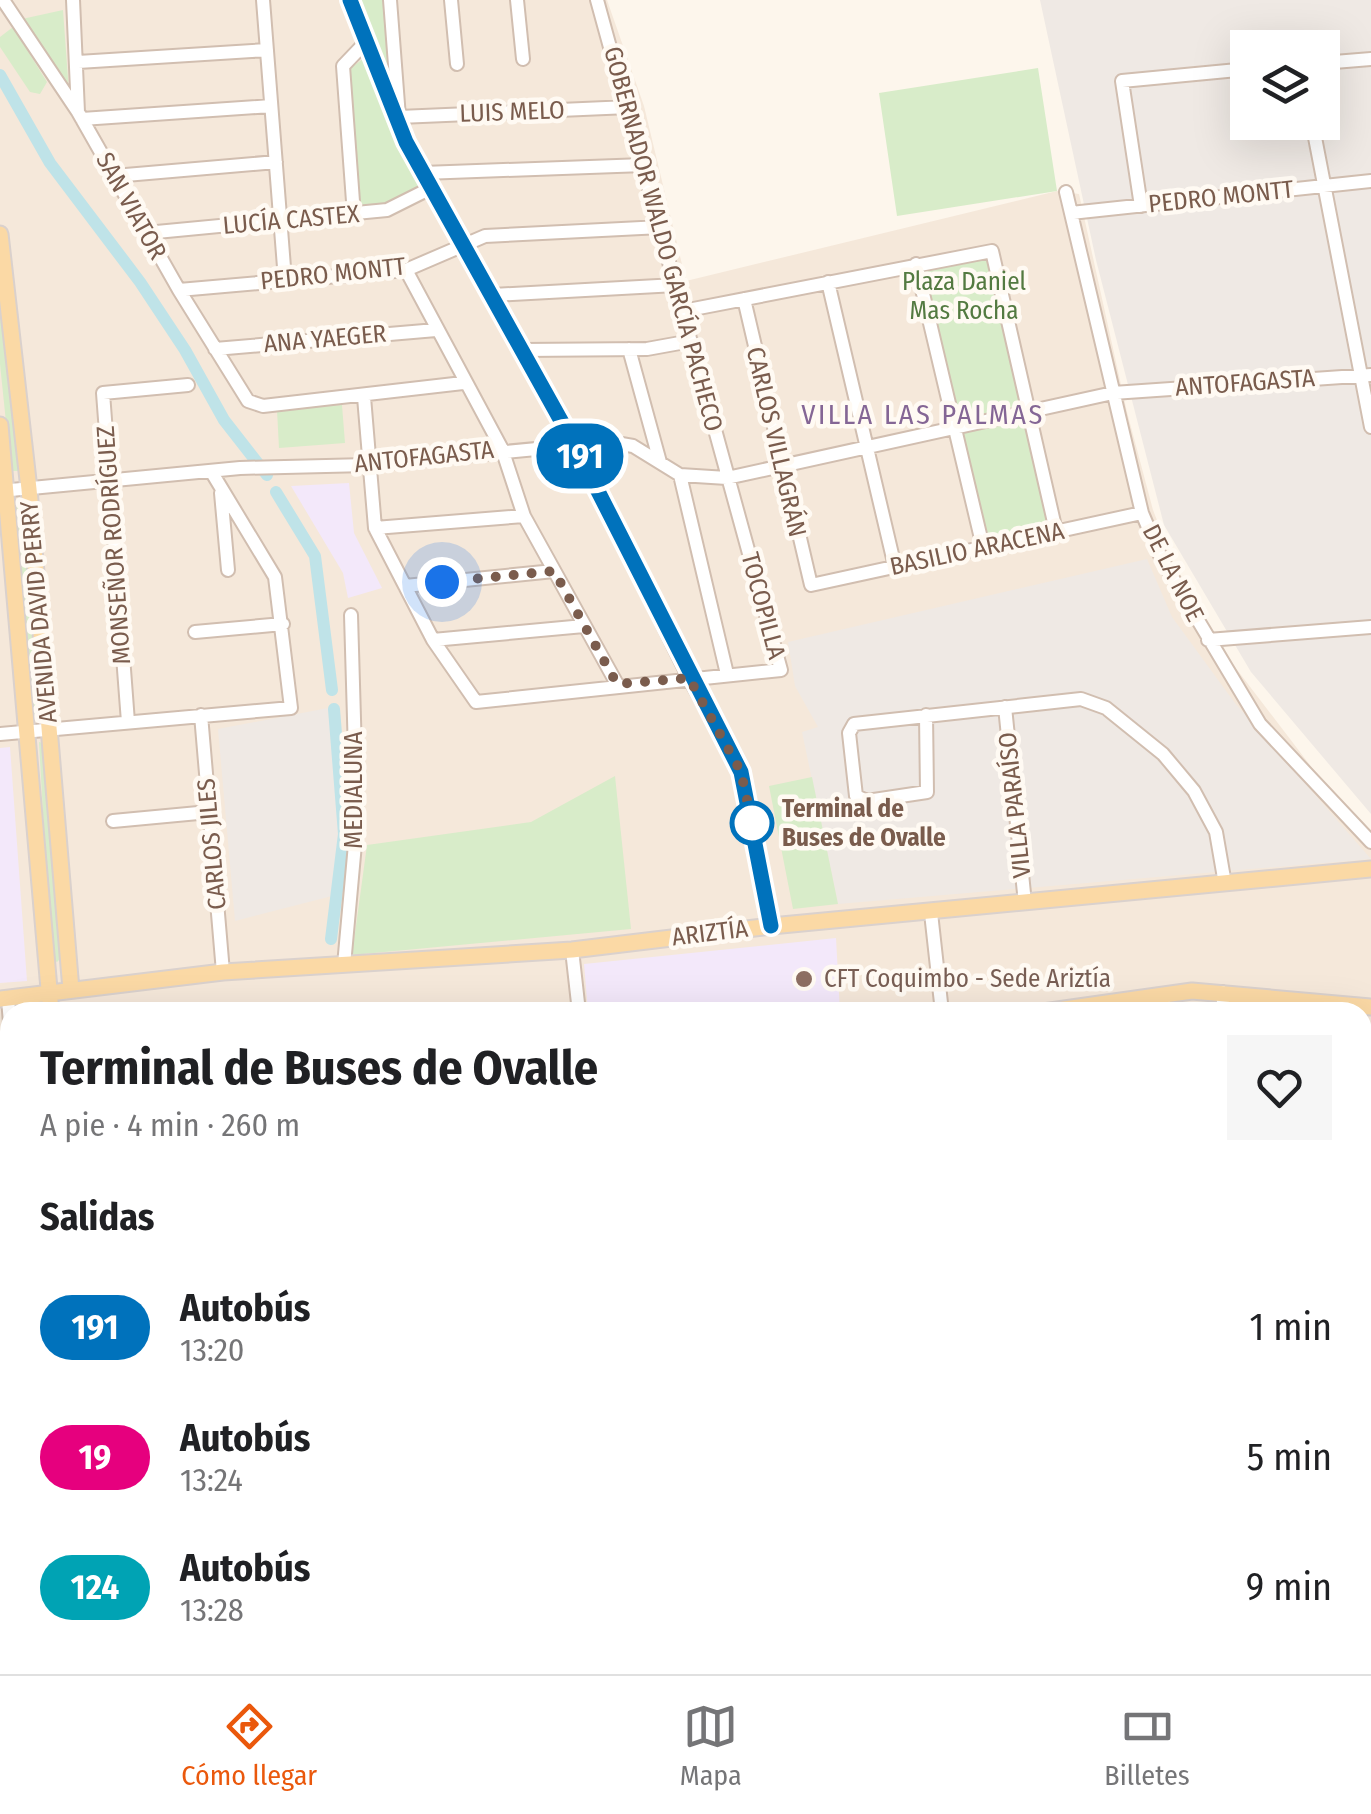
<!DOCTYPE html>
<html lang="es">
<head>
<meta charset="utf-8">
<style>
  body { margin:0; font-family:"Fira Sans Condensed",sans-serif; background:#f6f6f6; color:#202124; height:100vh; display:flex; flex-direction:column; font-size:38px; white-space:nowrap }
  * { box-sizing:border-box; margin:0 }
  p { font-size:32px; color:#757577 }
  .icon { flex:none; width:55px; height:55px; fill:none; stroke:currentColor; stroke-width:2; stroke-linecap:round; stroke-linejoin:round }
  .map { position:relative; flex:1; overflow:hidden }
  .details { position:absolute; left:0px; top:1002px; width:1372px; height:672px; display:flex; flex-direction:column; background:#fff; border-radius:30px 30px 0 0; box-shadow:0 10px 40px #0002 }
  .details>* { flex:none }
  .badge { padding:0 20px; border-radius:32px; font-size:35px; line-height:65px }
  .controls { position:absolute; left:1230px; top:30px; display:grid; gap:20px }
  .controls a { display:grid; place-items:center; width:110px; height:110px; border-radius:0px; background:#fff; box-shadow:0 10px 40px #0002; font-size:50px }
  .you { position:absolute; width:50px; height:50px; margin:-25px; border:8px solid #fff; border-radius:50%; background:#1a73e8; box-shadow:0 0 0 15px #1a73e833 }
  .map>.badge { position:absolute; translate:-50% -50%; box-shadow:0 0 0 5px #fff }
  h2 { padding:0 40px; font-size:38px; line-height:90px }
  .round { display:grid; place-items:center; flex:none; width:105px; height:105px; border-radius:0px; background:#f6f6f6 }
  .head { display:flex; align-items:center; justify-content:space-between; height:170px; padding:0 40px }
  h1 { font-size:48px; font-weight:700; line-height:75px }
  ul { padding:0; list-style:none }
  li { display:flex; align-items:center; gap:30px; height:130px; padding:0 40px }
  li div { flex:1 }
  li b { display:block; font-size:38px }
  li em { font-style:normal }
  li .badge { min-width:110px; font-weight:700; text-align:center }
  .tab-bar { display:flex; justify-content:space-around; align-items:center; height:140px; border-top:2px solid #e0e0e0; background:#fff; font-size:28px; color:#757577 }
  .tab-bar a { display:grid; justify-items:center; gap:5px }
  .tab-bar .active { color:#ea580c }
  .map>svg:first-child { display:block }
  .residential { fill:#f5e8da }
  .industrial { fill:#efe9e4; fill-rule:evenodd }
  .education { fill:#f3e8fa }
  .green { fill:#d8ecc9 }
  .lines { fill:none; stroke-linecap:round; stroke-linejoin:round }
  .canal { stroke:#bfe3e8; stroke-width:12 }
  .minor-casing { stroke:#d1beb0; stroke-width:16 }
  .major-casing { stroke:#dad1cd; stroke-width:19 }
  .highway-casing { stroke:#dad1cd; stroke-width:21 }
  .minor { stroke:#fff; stroke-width:12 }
  .major { stroke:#fbd9a5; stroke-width:15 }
  .highway { stroke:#f7b7a3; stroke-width:18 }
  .line-casing { stroke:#fff; stroke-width:22 }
  .line { stroke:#0072bc; stroke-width:15 }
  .walk { stroke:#7a5c4d; stroke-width:10; stroke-dasharray:0 18 }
  .stop-dot { fill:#fff; stroke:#0072bc; stroke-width:5 }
  .education-dot { fill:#8d6e63; stroke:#fffaf3; stroke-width:4 }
  .labels { text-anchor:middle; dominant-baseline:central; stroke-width:9; stroke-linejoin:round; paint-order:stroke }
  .street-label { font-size:25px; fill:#7a5c4d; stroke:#fffaf3 }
  .park-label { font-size:25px; fill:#537a41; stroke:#fffaf3 }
  .stop-label { font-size:25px; font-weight:bold; fill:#7a5c4d; stroke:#fffaf3; text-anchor:start }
  .education-label { font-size:25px; fill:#785e54; stroke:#fffaf3; text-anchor:start }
  .neighbourhood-label { font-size:28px; letter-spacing:2.5px; fill:#846695; stroke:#fffaf3 }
</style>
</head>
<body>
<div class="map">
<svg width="1371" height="1674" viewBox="0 0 1371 1674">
  <rect width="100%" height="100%" fill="#fdf6ec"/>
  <path class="residential" d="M0 0H607L644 106 686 281 1057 191 1079 194 1127 412 1153 510 1179 577 1225 654 1371 845V1566L1363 1591 1362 1012H10V1665H1337L1334 1674H0Z"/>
  <path class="industrial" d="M1040 0H1371V814L1251 672 1164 525 1096 260ZM1248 48H1322V122H1248Z
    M1147 559 1172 617 1235 703 1371 859 838 904 802 732 818 727 795 686 788 642Z
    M328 708 340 839 336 895 235 921 218 729Z"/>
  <path class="education" d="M349 483 354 533 382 588 348 598 343 573 291 486Z
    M10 747 27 981 0 983V748Z
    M836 938 840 1012H588L584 964Z"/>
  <path class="green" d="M358 0H386L392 96Z
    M63 10 69 92 22 19Z
    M13 27 47 82 40 94 30 92 0 47V37Z
    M363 59 420 185 387 204 361 208 349 69Z
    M1038 68 1057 191 897 216 879 93Z
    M991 251 1024 408 956 422 919 266Z
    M0 298 19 471H11L0 364Z
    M342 405 345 443 279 448 277 410Z
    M1025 414 1051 528 986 543 958 427Z
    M16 504H24L42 713 34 717Z
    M39 742 45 744 62 957 57 962 51 959Z
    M615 776 631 929 352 955 367 845 531 822Z
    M812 777 838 904 793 909 769 786Z"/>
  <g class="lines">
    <path class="canal" d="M0 75 50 163 140 282 185 350 224 420 267 475
      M276 492 315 556 332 690
      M331 939 344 834 334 709
      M177 1674 180 1665"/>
    <g class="minor-casing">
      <path id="minor" d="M3 0 78 112 179 290 248 401 263 406 463 383
        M73 0 78 112
        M263 0 285 280
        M351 0 407 142 574 444 689 678 741 772 771 926
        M390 0 399 117
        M451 0 457 64
        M517 0 523 59
        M78 62 267 50
        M1322 63 1371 59
        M82 119 271 106
        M396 120 399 117 629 107
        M1312 122 1371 427
        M423 173 644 165
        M114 176 276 162
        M1066 192 1142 513 1162 560 1260 724 1371 842
        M1141 206 1122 81 1248 69
        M1071 213 1371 181
        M354 215 343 66 364 44
        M146 233 387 210 431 188
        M916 264 983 547
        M406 270 502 449 524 516 617 684
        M828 282 895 567
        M179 290 406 270 485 236 661 227
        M493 295 676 285
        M744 299 811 585 1142 513
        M683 311 992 251 1056 531
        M215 349 436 330
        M629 349 660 462
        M522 350 647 349 691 341
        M364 397 375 528 433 640 476 702 781 670 597 0
        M680 475 727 674
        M0 491 240 468 367 465 610 442 633 446 680 475 727 478 1113 393 1371 375
        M221 493 228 570
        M375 528 524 516
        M405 586 554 571
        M195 632 283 624
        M433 640 584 626
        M1208 640 1371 627
        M1005 707 1025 903
        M201 715 223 972
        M926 715 927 792 867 801 856 796 849 733 854 724 1081 699 1106 708 1163 754 1194 791 1216 832 1225 884
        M128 722 103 393 188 385
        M0 734 291 708 275 577 211 471
        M113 821 209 812
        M931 913 942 1012
        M572 950 579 1012
        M344 965 357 822 351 615
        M1222 992 1224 1012
        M1163 995 1164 1012
        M8 999 10 1023
        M1362 1256 1371 1231
        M1362 1352 1371 1355
        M0 1382 10 1381
        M1362 1493 1371 1466
        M0 1635H10
        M432 1665 433 1674
        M941 1665V1674
        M1288 1674 1292 1665"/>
    </g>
    <g class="major-casing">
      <path id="major" d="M0 234 29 489 71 990
        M0 425 51 1012
        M0 999 223 972 572 950 771 926 1371 869
        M1043 1012 1192 991 1371 1007
        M0 1119 10 1118
        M105 1665 106 1674"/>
    </g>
    <g class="highway-casing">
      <path id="highway" d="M1370 1674 1371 1672"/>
    </g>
    <use href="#minor" class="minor"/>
    <use href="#major" class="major"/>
    <use href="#highway" class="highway"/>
  </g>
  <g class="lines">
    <g class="line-casing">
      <path id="line" d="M350 0 406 142 574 444 741 772 771 926"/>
    </g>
    <use href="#line" class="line"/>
    <path class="walk" d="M442 582 554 571 617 684 689 678 741 772 752 823"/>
  </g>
  <circle class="stop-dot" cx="752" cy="823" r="20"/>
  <circle class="education-dot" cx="804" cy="979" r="10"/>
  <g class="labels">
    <g class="street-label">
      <text transform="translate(512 112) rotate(-2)">LUIS MELO</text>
      <text transform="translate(1221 197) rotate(-6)">PEDRO MONTT</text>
      <text transform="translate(131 206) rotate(61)">SAN VIATOR</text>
      <text transform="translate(291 220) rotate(-5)">LUCÍA CASTEX</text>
      <text transform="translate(663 239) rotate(75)">GOBERNADOR WALDO GARCÍA PACHECO</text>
      <text transform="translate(333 274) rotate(-6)">PEDRO MONTT</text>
      <text transform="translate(325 339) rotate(-5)">ANA YAEGER</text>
      <text transform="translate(1245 383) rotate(-4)">ANTOFAGASTA</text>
      <text transform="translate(776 442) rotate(77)">CARLOS VILLAGRÁN</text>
      <text transform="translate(424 457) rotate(-6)">ANTOFAGASTA</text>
      <text transform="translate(114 545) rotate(-94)">MONSEÑOR RODRÍGUEZ</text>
      <text transform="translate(977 549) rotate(-12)">BASILIO ARACENA</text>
      <text transform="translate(1173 573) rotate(63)">DE LA NOE</text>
      <text transform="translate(763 606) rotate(75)">TOCOPILLA</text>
      <text transform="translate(39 612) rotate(-95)">AVENIDA DAVID PERRY</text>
      <text transform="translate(354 790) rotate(-90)">MEDIALUNA</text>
      <text transform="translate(1015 805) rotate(-96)">VILLA PARAÍSO</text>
      <text transform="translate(212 844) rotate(-95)">CARLOS JILES</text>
      <text transform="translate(710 933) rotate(-7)">ARIZTÍA</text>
    </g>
    <g class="park-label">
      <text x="964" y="282">Plaza Daniel<tspan x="964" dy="29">Mas Rocha</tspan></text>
    </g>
    <g class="stop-label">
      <text x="782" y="809">Terminal de<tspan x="782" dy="29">Buses de Ovalle</tspan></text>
    </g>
    <g class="education-label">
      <text x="824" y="979">CFT Coquimbo - Sede Ariztía</text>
    </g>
    <g class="neighbourhood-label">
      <text x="923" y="414">VILLA LAS PALMAS</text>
    </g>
  </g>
</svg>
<div class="controls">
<a><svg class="icon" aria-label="layers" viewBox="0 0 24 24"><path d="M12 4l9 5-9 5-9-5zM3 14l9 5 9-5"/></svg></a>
</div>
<div class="you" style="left:442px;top:582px"></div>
<b class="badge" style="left:580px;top:456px;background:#0072bc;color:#fff">191</b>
<section class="details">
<div class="head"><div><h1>Terminal de Buses de Ovalle</h1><p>A pie · 4 min · 260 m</p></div><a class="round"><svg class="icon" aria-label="heart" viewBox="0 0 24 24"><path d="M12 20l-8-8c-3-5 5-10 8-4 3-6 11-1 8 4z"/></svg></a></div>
<h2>Salidas</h2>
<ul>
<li><span class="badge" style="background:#0072bc;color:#fff">191</span><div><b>Autobús</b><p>13:20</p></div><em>1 min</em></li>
<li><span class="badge" style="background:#e6007e;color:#fff">19</span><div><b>Autobús</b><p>13:24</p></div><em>5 min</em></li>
<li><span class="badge" style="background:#00a3b4;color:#fff">124</span><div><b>Autobús</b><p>13:28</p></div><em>9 min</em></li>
</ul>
</section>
</div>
<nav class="tab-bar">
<a class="active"><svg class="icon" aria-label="directions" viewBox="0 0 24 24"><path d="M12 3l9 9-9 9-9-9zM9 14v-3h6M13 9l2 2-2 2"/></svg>Cómo llegar</a>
<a><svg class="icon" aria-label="map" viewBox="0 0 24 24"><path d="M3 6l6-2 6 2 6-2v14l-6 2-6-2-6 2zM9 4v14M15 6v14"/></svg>Mapa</a>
<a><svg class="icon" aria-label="tickets" viewBox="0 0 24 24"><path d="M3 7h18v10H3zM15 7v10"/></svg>Billetes</a>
</nav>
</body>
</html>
